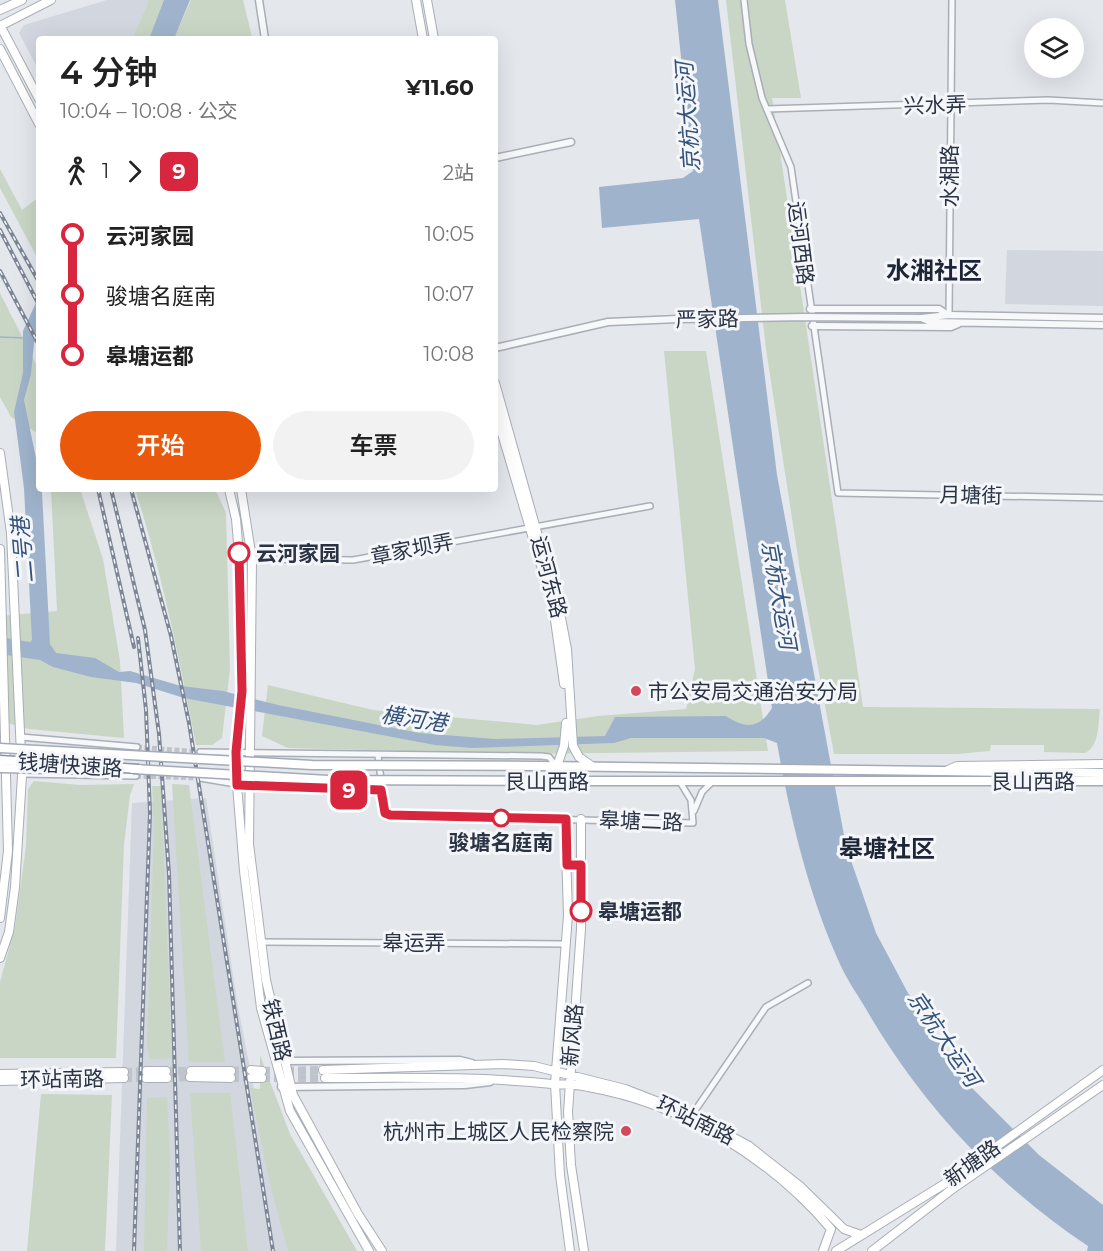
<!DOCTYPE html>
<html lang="zh">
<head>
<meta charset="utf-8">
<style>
  body { margin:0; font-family:Montserrat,"Noto Sans SC",sans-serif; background:#f2f2f2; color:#222; height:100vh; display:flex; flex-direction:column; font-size:22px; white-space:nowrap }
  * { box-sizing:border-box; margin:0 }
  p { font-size:20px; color:#767676 }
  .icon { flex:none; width:33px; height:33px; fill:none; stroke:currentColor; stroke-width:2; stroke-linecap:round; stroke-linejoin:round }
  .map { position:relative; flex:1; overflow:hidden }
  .side { position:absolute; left:36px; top:36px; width:462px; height:456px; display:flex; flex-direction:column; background:#fff; border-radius:6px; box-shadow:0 6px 24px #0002 }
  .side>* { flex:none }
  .badge { padding:0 12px; border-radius:9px; font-size:21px; line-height:39px }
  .tools { position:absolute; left:1024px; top:18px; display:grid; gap:12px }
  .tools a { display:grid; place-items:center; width:60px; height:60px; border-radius:50%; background:#fff; box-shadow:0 6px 24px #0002; font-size:30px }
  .map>.badge { position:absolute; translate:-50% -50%; box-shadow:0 0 0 3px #fff }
  .legs { display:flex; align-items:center; gap:9px; height:66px; padding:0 24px; font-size:20px }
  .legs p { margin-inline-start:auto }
  .overview { display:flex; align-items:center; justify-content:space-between; height:102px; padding:0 24px }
  h1 { font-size:33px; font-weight:600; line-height:45px }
  .primary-button { display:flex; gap:12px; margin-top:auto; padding:12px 24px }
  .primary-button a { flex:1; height:69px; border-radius:36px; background:#ea580c; color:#fff; font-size:24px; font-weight:600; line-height:69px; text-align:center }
  .primary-button a+a { background:#f2f2f2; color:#222 }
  ul { padding:0 24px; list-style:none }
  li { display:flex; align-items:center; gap:21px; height:60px; font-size:22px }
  li i { display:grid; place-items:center; width:9px; height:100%; margin:0 8px; background:currentColor }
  li i::after { content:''; width:15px; height:15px; margin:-8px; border:4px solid; border-radius:50%; background:#fff }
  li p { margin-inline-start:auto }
  li:first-child i { background:linear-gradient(#0000 50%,currentColor 0) }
  li:last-child i { background:linear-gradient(currentColor 50%,#0000 0) }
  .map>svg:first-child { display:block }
  .built { fill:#d2d6de }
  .green { fill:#c9d6c5 }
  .water { fill:#9fb4cc }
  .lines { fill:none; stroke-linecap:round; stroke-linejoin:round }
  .stream { stroke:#9fb4cc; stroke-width:1.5 }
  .minor-tunnel { stroke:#bfc3cb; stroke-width:5; stroke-dasharray:5 2.5; stroke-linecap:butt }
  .secondary-tunnel { stroke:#bfc3cb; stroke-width:8; stroke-dasharray:8 4; stroke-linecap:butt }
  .minor-casing { stroke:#a9aeb7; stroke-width:8 }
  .tertiary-casing { stroke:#a9aeb7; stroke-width:9 }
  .secondary-casing { stroke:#a9aeb7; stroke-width:10 }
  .primary-casing { stroke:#a3abb8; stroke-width:11 }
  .minor { stroke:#f7f8fa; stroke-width:5 }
  .tertiary { stroke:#f7f8fa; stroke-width:6 }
  .secondary { stroke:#fff; stroke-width:8 }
  .primary { stroke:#fff; stroke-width:8 }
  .rail-casing { stroke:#7d8696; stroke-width:4 }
  .rail { stroke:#f4f6f9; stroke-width:1.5; stroke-dasharray:4.5; stroke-linecap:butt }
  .tertiary-bridge-casing { stroke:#a9aeb7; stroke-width:9; stroke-linecap:butt }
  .primary-bridge-casing { stroke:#a3abb8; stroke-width:11; stroke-linecap:butt }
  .trunk-bridge-casing { stroke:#8b94a3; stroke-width:11; stroke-linecap:butt }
  .tertiary-bridge { stroke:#f7f8fa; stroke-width:6 }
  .primary-bridge { stroke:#fff; stroke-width:8 }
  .trunk-bridge { stroke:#fff; stroke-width:8 }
  .line-1-casing { stroke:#fff; stroke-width:14 }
  .line-1 { stroke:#d7263d; stroke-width:9 }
  .stop-1-dot { fill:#fff; stroke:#d7263d; stroke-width:3 }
  .poi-dot { fill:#d1495b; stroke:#f4f6f9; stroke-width:2 }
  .labels { text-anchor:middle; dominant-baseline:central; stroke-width:6; stroke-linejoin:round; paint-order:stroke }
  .street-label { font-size:21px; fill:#2b3445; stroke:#f4f6f9 }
  .stop-label { font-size:21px; font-weight:bold; fill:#2b3445; stroke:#f4f6f9; text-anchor:start }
  .poi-label { font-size:21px; fill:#2b3445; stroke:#f4f6f9; text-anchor:start }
  .water-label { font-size:22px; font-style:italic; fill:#34527a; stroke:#f4f6f9 }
  .quarter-label { font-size:24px; font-weight:bold; fill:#1d2536; stroke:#f4f6f9 }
</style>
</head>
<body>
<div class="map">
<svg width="1103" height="1251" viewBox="0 0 1103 1251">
  <rect width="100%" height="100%" fill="#e4e7ec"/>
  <path class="built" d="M107 0H149L132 39H39V71L19 33 24 25Z
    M1007 250 1103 251V306L1005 304Z
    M206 798 237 1001 274 1194 291 1251H116L132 803Z"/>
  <path class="green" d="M149 0H166L149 39H132Z
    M191 0H243L252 37 174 39Z
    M726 0H785L801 98H772L863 707 1100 709C1098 723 1100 746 1085 753L1044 752V745H991L990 751 957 754H834L800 570 766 349Z
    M0 169 22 210 39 197V261L0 188Z
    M0 293 39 370V434L11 417 0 397Z
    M664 351H706L768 751 523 754 288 748 262 736 268 685 373 710 537 725 598 716 686 709 695 669Z
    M51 489H80L103 559 120 661 124 738 29 729 0 721V616L57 611Z
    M135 489H215L226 513 230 669 222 738 212 745H196C179 658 162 573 135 489Z
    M34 781 80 785 134 784 130 795 124 845 116 1058H0V982L15 927 26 846 28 789Z
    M172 784 189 785 225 1062H189Z
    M152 786H161L172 1058 150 1059 147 1045 154 830Z
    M260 1055 290 1134 357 1251H288L269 1180 250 1088 260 1089Z
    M190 1093H230L248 1251H201Z
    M41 1094 112 1095 105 1251H27Z
    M167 1097 170 1160 167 1251H144L147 1098Z"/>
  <path class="water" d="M164 0H190L174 39H149Z
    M675 0H718L777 475 846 846 876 933 908 993 967 1083 1039 1155 1103 1205V1251H1087L1088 1246C997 1186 921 1104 866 1009 857 994 846 978 839 962 808 893 790 817 777 743L764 738H631L614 743 472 748 435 745 184 698 136 683 91 677 53 667 40 660 0 654V637L30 642 32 640 24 488 14 412 23 373V331L39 296V330L34 343 31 374 24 400 39 473V489L42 492 50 644 56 653 95 658 119 672 130 671 181 686 223 691 278 705 419 733 495 739 605 736 615 717 726 716C745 729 759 729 772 708L699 219 602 228 599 187 683 178 693 171Z"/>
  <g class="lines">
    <path class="stream" d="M0 337 25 338"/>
    <path class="minor-tunnel" d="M137 747 200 752
      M136 776 200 778"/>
    <path class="secondary-tunnel" d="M166 1071H191
      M231 1071 251 1070
      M262 1071 323 1070
      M124 1072 146 1071
      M124 1078H146
      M167 1078 190 1077
      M231 1078H251
      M262 1078H325"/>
    <g class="minor-casing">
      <path id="minor" d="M744 0 749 44 762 98 791 167 838 493 1103 498
        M767 109 1048 100 1103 103
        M949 315 952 0
        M252 559 353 560 650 506
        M21 737 137 747
        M200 752 541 756 549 757 556 766
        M378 755 385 813 390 815 693 823 691 800 680 782
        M22 774 136 776
        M200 778 248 786 381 790
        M694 811 702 792 712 782
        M262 942 566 944
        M692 1115 766 1007 808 983"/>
    </g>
    <g class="tertiary-casing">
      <path id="tertiary" d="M259 0 265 39
        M495 158 571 142
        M810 309H939L948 315
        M921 318 931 322 1103 325
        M921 318 949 315 1103 318
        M812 326 951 327 958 324
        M495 348 608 322 678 319
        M283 1061 460 1060 472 1063
        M281 1087 465 1085 490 1082"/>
    </g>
    <g class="secondary-casing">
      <path id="secondary" d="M416 0 423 39
        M427 0 434 39
        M0 10 22 0
        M0 25 39 99
        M0 26 51 0
        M0 49 39 124
        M495 383 561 618 567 649 573 746 579 757 592 766
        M495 410 553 606 564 684
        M0 453 11 533 22 776 15 887 9 932 0 958
        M229 489 236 519 240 566 241 691 235 752 237 785 244 871 261 1008 290 1111 369 1251
        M241 489 252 559 249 844 266 980 293 1095 358 1214 382 1251
        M0 549 8 851 0 918
        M557 766 564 746 566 723
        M948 770 957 766 1103 764
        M565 819 568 915 555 1084 560 1175 570 1251
        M581 819V929L568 1112 571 1165 584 1251
        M251 1070 262 1071
        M323 1070 503 1064 534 1066 625 1089 692 1115 749 1146 801 1187 844 1229 861 1235
        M146 1071H166
        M191 1071H231
        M0 1074 124 1072
        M190 1077 231 1078
        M146 1078H167
        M251 1078H262
        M325 1078C400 1078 477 1076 552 1084 564 1085 576 1084 588 1087 681 1103 771 1158 831 1229L823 1251
        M0 1081 124 1078
        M836 1251 946 1183 1103 1070
        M872 1251 951 1190 1103 1085"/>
    </g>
    <g class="primary-casing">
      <path id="primary" d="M540 766 1103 773
        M541 781H1103"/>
    </g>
    <use href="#minor" class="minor"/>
    <use href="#tertiary" class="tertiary"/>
    <use href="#secondary" class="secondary"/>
    <use href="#primary" class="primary"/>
    <g class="rail-casing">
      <path id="rail" d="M0 213 39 282
        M0 230 39 305
        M0 271 39 345
        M98 489 134 647
        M111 489 145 630 159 734 169 874 180 1251
        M131 489 171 636 189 723 273 1251
        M134 1251 150 813 146 710 138 638"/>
    </g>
    <use href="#rail" class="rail"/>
    <g class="tertiary-bridge-casing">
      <path id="tertiary-bridge" d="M678 319 804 317 921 318"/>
    </g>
    <g class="primary-bridge-casing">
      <path id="primary-bridge" d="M0 748 312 765 540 766
        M0 768 96 770
        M133 769 328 780 541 781"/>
    </g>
    <g class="trunk-bridge-casing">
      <path id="trunk-bridge" d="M0 760 139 769"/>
    </g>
    <use href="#tertiary-bridge" class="tertiary-bridge"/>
    <use href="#primary-bridge" class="primary-bridge"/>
    <use href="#trunk-bridge" class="trunk-bridge"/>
  </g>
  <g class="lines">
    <g class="line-1-casing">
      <path id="line-1" d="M239 553 242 691 236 752 237 785 381 790 385 813 390 815 566 819 567 865H581V911"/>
    </g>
    <use href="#line-1" class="line-1"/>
  </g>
  <g class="stop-1-dot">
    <circle cx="239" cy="553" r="10"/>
    <circle cx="501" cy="818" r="8"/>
    <circle cx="581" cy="911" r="10"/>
  </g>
  <g class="poi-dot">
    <circle cx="636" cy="691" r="6"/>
    <circle cx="626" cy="1131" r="6"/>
  </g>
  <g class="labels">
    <g class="street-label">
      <text transform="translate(935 105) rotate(-2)">兴水弄</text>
      <text transform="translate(949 176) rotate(-90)">水湘路</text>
      <text transform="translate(801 243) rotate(83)">运河西路</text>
      <text transform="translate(707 319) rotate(-1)">严家路</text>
      <text transform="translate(971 495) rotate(1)">月塘街</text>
      <text transform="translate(412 549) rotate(-11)">章家坝弄</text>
      <text transform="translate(549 577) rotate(75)">运河东路</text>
      <text transform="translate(70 765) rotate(4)">钱塘快速路</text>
      <text x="547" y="781">艮山西路</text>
      <text x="1033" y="781">艮山西路</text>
      <text transform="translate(641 821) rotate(2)">皋塘二路</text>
      <text x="414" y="942">皋运弄</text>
      <text transform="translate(277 1030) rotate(77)">铁西路</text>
      <text transform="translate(572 1035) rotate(-85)">新风路</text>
      <text transform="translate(62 1079) rotate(-1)">环站南路</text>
      <text transform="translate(696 1120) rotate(26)">环站南路</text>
      <text transform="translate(972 1163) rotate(-36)">新塘路</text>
    </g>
    <g class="stop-label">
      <text x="256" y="553">云河家园</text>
      <text x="501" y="842" text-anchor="middle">骏塘名庭南</text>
      <text x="598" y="911">皋塘运都</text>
    </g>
    <g class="poi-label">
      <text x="648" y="691">市公安局交通治安分局</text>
      <text x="614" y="1131" text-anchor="end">杭州市上城区人民检察院</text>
    </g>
    <g class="water-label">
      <text transform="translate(688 117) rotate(-94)">京杭大运河</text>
      <text transform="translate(23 550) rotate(-95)">二号港</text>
      <text transform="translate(779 595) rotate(80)">京杭大运河</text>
      <text transform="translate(414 719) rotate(8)">横河港</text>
      <text transform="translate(944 1039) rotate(56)">京杭大运河</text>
    </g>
    <g class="quarter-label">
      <text x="934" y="270">水湘社区</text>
      <text x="887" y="848">皋塘社区</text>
    </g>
  </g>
</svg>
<div class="tools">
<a><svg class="icon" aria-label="layers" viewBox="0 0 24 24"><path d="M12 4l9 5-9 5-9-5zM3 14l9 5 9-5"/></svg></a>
</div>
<b class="badge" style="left:349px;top:790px;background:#d7263d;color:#fff">9</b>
<section class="side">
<div class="overview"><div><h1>4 分钟</h1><p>10:04 – 10:08 · 公交</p></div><b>¥11.60</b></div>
<div class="legs"><svg class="icon" aria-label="walk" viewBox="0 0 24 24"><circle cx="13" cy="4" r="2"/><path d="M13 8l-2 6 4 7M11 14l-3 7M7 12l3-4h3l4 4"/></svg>1<svg class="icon" aria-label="forward" viewBox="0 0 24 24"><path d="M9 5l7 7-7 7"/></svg><b class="badge" style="background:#d7263d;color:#fff">9</b><p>2站</p></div>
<ul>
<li><i style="color:#d7263d"></i><b>云河家园</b><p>10:05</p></li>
<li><i style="color:#d7263d"></i><span>骏塘名庭南</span><p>10:07</p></li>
<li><i style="color:#d7263d"></i><b>皋塘运都</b><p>10:08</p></li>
</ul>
<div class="primary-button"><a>开始</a><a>车票</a></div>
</section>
</div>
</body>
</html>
